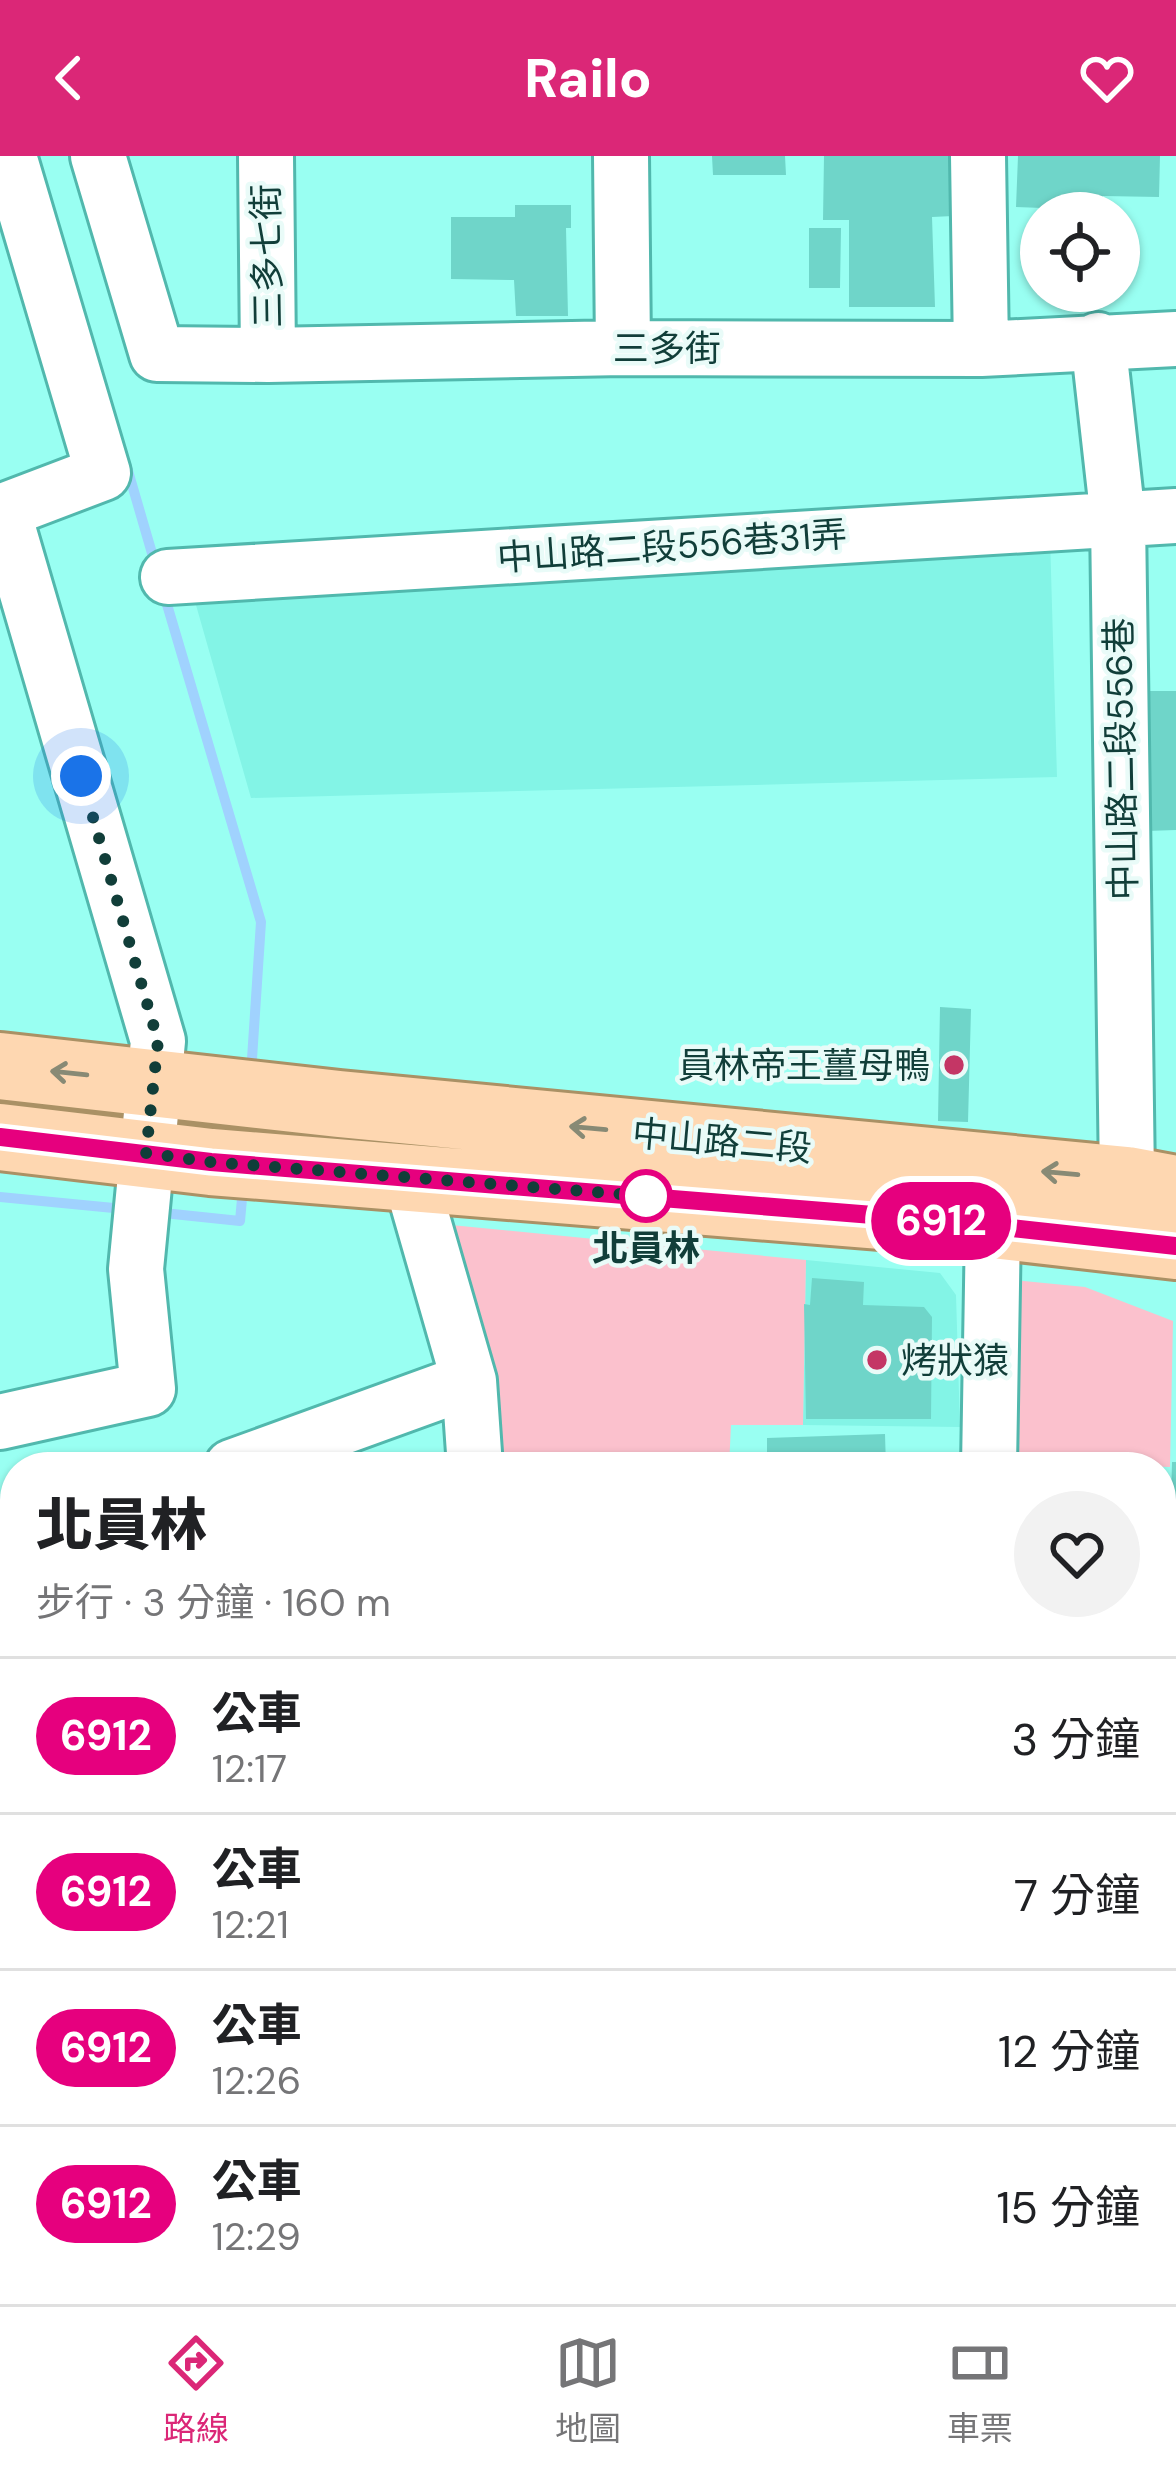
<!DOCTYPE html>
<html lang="zh-TW">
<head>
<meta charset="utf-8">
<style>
  body { margin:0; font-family:"DM Sans","Noto Sans TC",sans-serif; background:#f2f2f2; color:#202124; height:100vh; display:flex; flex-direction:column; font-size:45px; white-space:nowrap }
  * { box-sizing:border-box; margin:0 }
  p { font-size:39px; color:#757577 }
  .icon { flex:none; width:66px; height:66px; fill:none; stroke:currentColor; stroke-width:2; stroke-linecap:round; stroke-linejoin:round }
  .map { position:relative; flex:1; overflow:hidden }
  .sheet { position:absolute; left:0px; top:1296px; width:1176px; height:852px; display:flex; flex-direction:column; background:#fff; border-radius:48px 48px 0 0; box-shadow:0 3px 9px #0004 }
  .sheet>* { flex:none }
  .badge { padding:0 24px; border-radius:39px; font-size:42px; line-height:78px }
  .tools { position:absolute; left:1020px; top:36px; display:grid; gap:24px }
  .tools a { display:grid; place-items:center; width:120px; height:120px; border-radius:50%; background:#fff; box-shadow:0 3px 9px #0004; font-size:60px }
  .you { position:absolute; width:60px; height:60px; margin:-30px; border:9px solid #fff; border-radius:50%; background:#1a73e8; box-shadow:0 0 0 18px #1a73e833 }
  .map>.badge { position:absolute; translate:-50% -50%; box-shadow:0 0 0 6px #fff }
  .round { display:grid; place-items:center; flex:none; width:126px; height:126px; border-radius:63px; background:#f2f2f2 }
  .summary { display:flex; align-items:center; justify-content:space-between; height:204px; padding:0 36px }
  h1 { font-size:57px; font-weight:800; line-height:90px }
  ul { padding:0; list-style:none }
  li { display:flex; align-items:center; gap:36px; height:156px; padding:0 36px; border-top:3px solid #e0e0e0 }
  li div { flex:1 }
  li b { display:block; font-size:45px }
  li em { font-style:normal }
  li .badge { min-width:132px; font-weight:700; text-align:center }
  header { display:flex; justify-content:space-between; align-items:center; height:156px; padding:0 36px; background:#db2777; color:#fff; font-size:54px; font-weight:800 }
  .dock { display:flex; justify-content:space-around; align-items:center; height:168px; border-top:3px solid #e0e0e0; background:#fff; font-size:33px; color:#757577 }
  .dock a { display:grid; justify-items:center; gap:6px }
  .dock .current { color:#db2777 }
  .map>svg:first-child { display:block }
  .built { fill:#83f4e6 }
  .green { fill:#fbc1cd }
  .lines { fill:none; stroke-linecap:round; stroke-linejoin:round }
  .stream { stroke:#a0d2fe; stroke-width:10 }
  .building { fill:#6fd5c9 }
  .minor-casing { stroke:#51b8ad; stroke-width:60 }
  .major-casing { stroke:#aa9165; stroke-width:72 }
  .minor { stroke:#fff; stroke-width:54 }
  .major { stroke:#fed7b1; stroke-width:66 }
  .oneway { stroke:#888a75 }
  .line-casing { stroke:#fff; stroke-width:27 }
  .line { stroke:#e6007e; stroke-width:18 }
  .walk { stroke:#113e39; stroke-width:12; stroke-dasharray:0 21.6 }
  .poi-dot { fill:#c43665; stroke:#e9fbf8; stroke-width:4.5 }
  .stop-dot { fill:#fff; stroke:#e6007e; stroke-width:6 }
  .labels { text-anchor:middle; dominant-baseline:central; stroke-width:9; stroke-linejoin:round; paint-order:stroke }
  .street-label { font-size:36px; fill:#113e39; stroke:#e9fbf8 }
  .poi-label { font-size:36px; fill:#113e39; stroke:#e9fbf8; text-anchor:end }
  .stop-label { font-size:36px; font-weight:bold; fill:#113e39; stroke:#e9fbf8 }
</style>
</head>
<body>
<header><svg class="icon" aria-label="back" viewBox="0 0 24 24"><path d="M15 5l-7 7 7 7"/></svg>Railo<svg class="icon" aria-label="heart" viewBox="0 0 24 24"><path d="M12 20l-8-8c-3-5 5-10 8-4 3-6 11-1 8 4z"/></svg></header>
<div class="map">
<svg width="1176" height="2148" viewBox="0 0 1176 2148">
  <rect width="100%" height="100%" fill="#99fff2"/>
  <path class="built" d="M1050 381 1057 621 251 642 188 421Z
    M806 1104 940 1117 956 1139 960 1271 803 1269Z
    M1168 1680H1176V1794H1166Z
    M195 2133H512L515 2148H187Z"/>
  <path class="green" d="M451 1069 806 1104 803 1269H731L729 1311H496Z
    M1013 1124 1085 1131 1173 1165 1170 1311 1002 1306Z
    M1161 1369H1169V1424H1176V1680H1168L1169 1542 1161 1541Z
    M1165 1860 1176 1861V2148H1169Z"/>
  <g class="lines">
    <path class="stream" d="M126 308 156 411
      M163 435 261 766 251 918
      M0 1041 124 1053
      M154 1056 240 1065 243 1032"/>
  </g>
  <path class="building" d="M712 0H785L786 19H713Z
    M824 0H955L953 60 932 61 935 151H849V64H823Z
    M1018 0H1160L1159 41 1103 40V45L1068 42 1069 53 1016 51Z
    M515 49H571V72H566L568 160H516L514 124 451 123V61H515Z
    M809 72H841L840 132H809Z
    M1145 535H1176V674L1146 675Z
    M940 851 971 853 968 966 938 965Z
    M812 1122 864 1126 863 1149 924 1151 932 1161 931 1263H806L804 1148 810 1149Z
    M885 1278 886 1311H767V1282Z
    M1172 1306H1176V1421H1169Z
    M578 2133H623V2148H578Z
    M633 2133H761V2140H633Z
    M779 2133H930V2148H813V2144L779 2142Z
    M1033 2133H1136V2148H1033Z"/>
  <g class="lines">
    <g class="minor-casing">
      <path id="minor" d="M98 0 157 198 268 199 623 192 981 193 1176 183
        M266 0 268 199
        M621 0 623 192
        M978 0 981 193
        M1098 184 1118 363 1127 1024
        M168 421 1176 360
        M410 1020 469 1225 475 1311
        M0 1266 148 1233 136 1113 158 885 3 355 103 317 9 0
        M232 1311 469 1225
        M989 1311 993 1069
        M0 1622 15 1624
        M1161 1807H1176
        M1161 1850H1176
        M0 2017 15 2016
        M539 2133 542 2148
        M984 2133V2148
        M170 2148 176 2133"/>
    </g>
    <g class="major-casing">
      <path id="major" d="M0 910 339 948 1127 1024 1176 1033
        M0 981 211 1006 993 1069 1176 1090"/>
    </g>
    <use href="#minor" class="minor"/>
    <use href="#major" class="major"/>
  </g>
  <defs><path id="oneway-shaft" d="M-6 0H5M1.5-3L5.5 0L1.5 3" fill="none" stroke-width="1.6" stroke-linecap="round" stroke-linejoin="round" transform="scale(3)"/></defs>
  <g class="oneway">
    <use href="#oneway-shaft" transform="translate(69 917) rotate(-174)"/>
    <use href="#oneway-shaft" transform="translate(588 972) rotate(-175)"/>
    <use href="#oneway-shaft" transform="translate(1060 1017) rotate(-175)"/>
  </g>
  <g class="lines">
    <g class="line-casing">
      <path id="line" d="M0 981 211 1006 948 1065 1176 1090"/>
    </g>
    <use href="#line" class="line"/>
    <path class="walk" d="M81 620 158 885 146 997 211 1006 646 1040"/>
  </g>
  <g class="poi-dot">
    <circle cx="954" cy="909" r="12"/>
    <circle cx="877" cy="1204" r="12"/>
  </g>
  <circle class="stop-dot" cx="646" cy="1040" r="24"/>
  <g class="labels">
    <g class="street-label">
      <text transform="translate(267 100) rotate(-91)">三多七街</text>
      <text x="667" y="192">三多街</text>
      <text transform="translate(672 390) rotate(-4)">中山路二段556巷31弄</text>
      <text transform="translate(1121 603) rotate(-91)">中山路二段556巷</text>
      <text transform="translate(722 985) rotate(5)">中山路二段</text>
    </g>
    <g class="poi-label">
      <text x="930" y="909">員林帝王薑母鴨</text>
      <text x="901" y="1204" text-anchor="start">烤狀猿</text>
    </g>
    <g class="stop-label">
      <text x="646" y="1092">北員林</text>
    </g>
  </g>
</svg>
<div class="tools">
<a><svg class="icon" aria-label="locate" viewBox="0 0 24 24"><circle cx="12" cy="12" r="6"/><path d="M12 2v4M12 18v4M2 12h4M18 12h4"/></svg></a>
</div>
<div class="you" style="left:81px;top:620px"></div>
<b class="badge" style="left:941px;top:1065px;background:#e6007e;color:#fff">6912</b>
<section class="sheet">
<div class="summary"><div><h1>北員林</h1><p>步行 · 3 分鐘 · 160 m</p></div><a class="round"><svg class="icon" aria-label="heart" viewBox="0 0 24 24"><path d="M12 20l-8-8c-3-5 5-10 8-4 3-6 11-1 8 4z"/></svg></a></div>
<ul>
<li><span class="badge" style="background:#e6007e;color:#fff">6912</span><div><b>公車</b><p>12:17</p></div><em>3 分鐘</em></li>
<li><span class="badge" style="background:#e6007e;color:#fff">6912</span><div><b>公車</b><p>12:21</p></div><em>7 分鐘</em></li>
<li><span class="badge" style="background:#e6007e;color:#fff">6912</span><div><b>公車</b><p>12:26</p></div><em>12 分鐘</em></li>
<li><span class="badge" style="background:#e6007e;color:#fff">6912</span><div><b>公車</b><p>12:29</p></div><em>15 分鐘</em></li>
</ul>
</section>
</div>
<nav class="dock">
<a class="current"><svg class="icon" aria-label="directions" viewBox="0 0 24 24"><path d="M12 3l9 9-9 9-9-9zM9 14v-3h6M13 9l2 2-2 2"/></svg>路線</a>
<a><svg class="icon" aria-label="map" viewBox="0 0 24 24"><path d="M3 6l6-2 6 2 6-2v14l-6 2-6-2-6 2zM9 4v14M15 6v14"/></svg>地圖</a>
<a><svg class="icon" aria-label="tickets" viewBox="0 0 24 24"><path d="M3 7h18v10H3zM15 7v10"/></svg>車票</a>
</nav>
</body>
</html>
